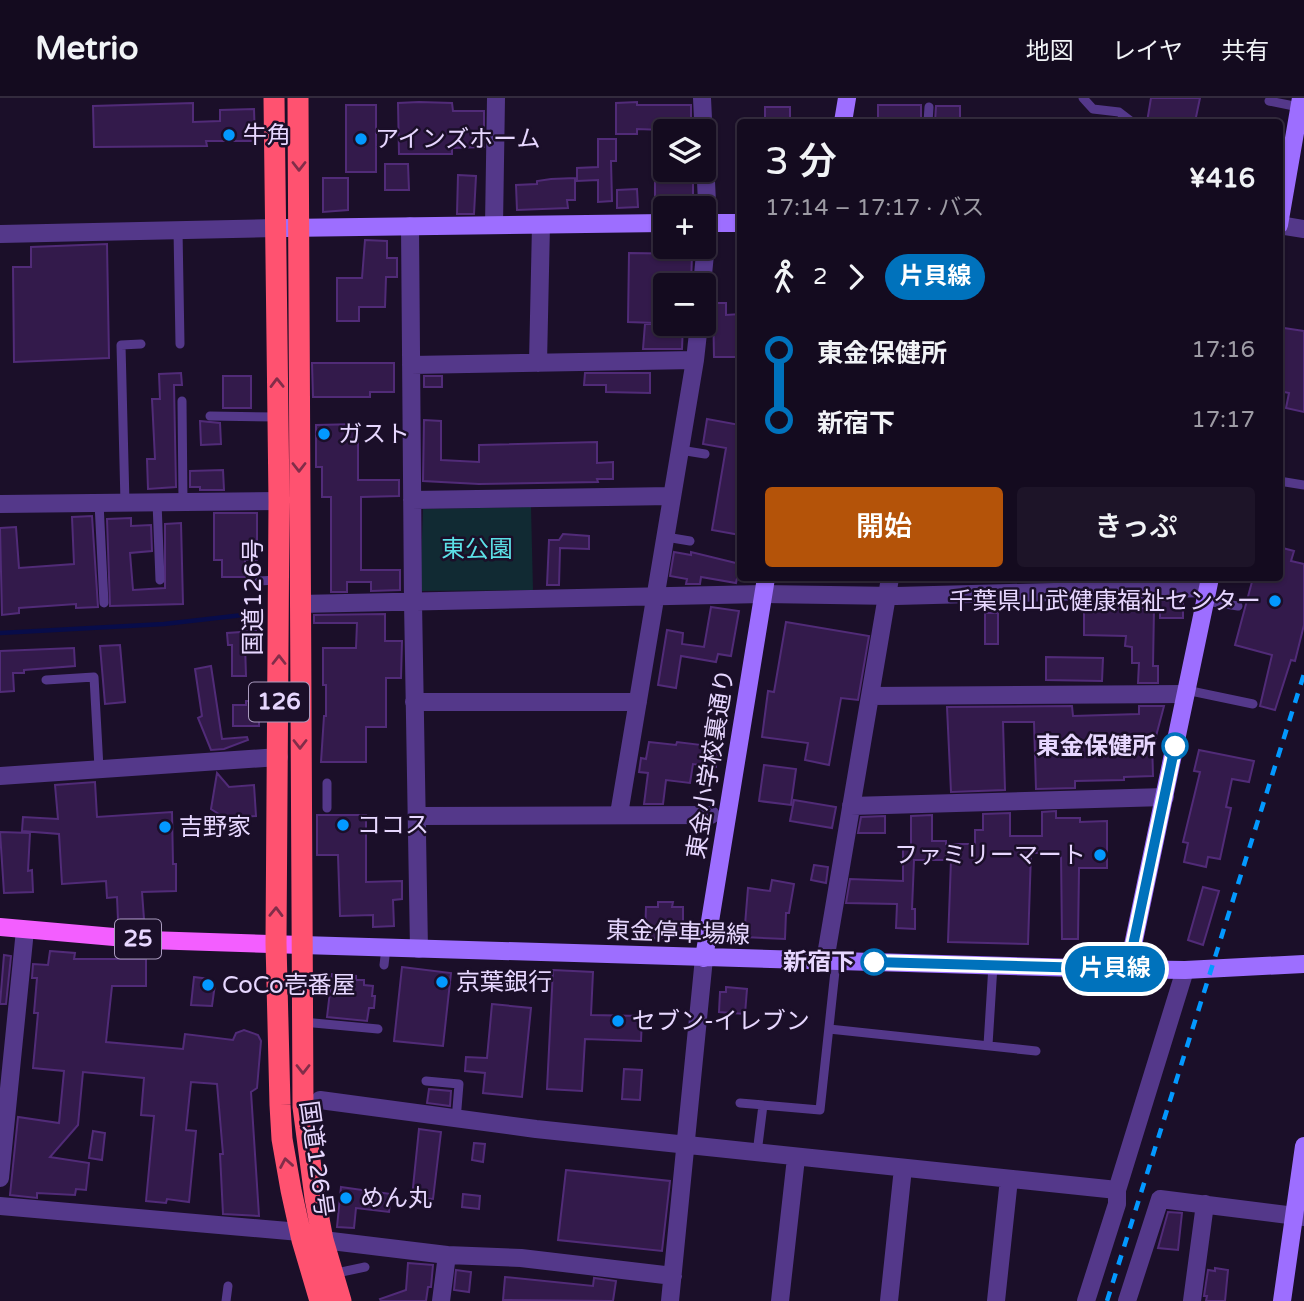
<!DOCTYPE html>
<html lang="ja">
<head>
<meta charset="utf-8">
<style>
  body { margin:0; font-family:"Varela Round","Noto Sans JP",sans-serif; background:#1d1428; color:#f1f3f6; height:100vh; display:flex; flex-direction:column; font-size:26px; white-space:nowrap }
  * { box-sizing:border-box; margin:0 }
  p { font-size:23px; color:#9d9ba4 }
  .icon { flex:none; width:38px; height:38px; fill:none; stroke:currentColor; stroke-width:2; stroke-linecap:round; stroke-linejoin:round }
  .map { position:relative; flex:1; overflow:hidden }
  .drawer { position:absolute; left:737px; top:21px; width:546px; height:462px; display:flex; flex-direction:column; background:#140b1f; border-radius:7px; box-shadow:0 2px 5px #0004,0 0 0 2px #332b3d }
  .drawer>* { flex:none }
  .badge { padding:0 14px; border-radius:23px; font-size:24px; line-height:46px }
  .controls { position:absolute; left:653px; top:21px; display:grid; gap:14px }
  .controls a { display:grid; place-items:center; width:63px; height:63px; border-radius:7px; background:#140b1f; box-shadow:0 2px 5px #0004,0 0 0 2px #332b3d; font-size:35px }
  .map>.badge { position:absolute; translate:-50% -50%; box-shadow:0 0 0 4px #fff }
  .legs { display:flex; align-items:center; gap:10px; height:77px; padding:0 28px; font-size:23px }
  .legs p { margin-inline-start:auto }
  .overview { display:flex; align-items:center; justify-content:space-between; height:119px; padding:0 28px }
  h1 { font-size:38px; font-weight:600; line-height:52px }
  .button { display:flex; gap:14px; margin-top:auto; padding:14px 28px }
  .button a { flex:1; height:80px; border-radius:7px; background:#b45309; color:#fff; font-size:28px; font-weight:600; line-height:80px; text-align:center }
  .button a+a { background:#1d1428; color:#f1f3f6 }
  ul { padding:0 28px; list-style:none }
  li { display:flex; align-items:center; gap:24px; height:70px; font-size:26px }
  li i { display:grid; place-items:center; width:10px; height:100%; margin:0 9px; background:currentColor }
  li i::after { content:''; width:18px; height:18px; margin:-9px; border:5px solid; border-radius:50%; background:#140b1f }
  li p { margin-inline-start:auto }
  li:first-child i { background:linear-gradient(#0000 50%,currentColor 0) }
  li:last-child i { background:linear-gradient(currentColor 50%,#0000 0) }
  header { display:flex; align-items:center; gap:42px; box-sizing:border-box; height:98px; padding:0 35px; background:#140b1f; border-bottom:2px solid #332b3d }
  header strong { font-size:33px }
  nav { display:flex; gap:38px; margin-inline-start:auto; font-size:24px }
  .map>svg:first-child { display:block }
  .green { fill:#112a33 }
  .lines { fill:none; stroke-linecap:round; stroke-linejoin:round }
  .stream { stroke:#080c49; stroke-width:4.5 }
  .building { fill:#331a4b; stroke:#512b78; stroke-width:2 }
  .lane { stroke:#54388a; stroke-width:9 }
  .street { stroke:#54388a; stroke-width:18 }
  .secondary { stroke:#9d6eff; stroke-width:18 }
  .primary { stroke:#f35eff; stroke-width:18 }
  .highway { stroke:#ff5270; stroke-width:21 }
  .rail { stroke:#0399ff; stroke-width:4.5; stroke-dasharray:10 9; stroke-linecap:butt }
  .oneway { stroke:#822d49 }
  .line-1-casing { stroke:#fff; stroke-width:16 }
  .line-1 { stroke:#0072bc; stroke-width:10 }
  .poi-dot { fill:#0399ff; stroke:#1b0f29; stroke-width:2.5 }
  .stop-1-dot { fill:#fff; stroke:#0072bc; stroke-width:3.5 }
  .labels { text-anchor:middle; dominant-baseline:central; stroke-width:5; stroke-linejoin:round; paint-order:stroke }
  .shield { fill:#1b0f29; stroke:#aa9bbf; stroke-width:2 }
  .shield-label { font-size:23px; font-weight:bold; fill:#e7d7ff }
  .poi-label { font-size:24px; fill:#e7d7ff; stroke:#1b0f29; text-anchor:start }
  .park-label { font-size:24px; fill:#5cdfe6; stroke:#1b0f29 }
  .street-label { font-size:24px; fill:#e7d7ff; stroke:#1b0f29 }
  .stop-label { font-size:24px; font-weight:bold; fill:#e7d7ff; stroke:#1b0f29; text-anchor:end }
</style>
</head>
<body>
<header>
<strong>Metrio</strong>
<nav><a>地図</a><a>レイヤ</a><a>共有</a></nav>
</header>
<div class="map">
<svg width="1304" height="1203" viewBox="0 0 1304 1203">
  <rect width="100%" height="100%" fill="#1b0f29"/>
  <path class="green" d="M531 409 533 492 420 493 423 411Z"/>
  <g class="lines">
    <path class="stream" d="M0 535 164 526 260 515"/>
  </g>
  <path class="building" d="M1151 0H1200L1195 24H1147Z
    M419 4 452 5 453 13H484V49L452 50V56H399L398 5Z
    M637 4V7H691V33L637 31V36H616V5Z
    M193 5V24L220 23V12L254 11 255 43H206L207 48 94 49 93 8Z
    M346 7H376V74H346Z
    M878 7H921V24H878Z
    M936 8H960V24H935Z
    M765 9H790V24H765Z
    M598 41H616V63H611L612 103 598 104V82L577 83V70L598 69Z
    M385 66H408L409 92H385Z
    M655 72H693V100H655Z
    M458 77 476 78 474 116H457Z
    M323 80H348V112L323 114Z
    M575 80V102H567L568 110 517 112 516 87 537 86V83L551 81Z
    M637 91 638 109 617 110V92Z
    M365 142 387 143V160H397V179H386L385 209H359V223H337V180H362Z
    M107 146 109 260 14 264 13 169H31V149Z
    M629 155 692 156 691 187H665V201H655V225L628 224Z
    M713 205H726V217L740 216V259H714Z
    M645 226H683L682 251H643Z
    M1284 230 1304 233V314L1286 310 1289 295 1279 293V253Z
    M312 265H394V294H370V299H313Z
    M181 275 182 287H174L176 389 148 391 147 361H155L152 301H160L159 276Z
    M585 275H650V295L606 294V287H584Z
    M223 278H251V310H223Z
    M424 278H442V289H424Z
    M707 321 740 327V437L712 432 726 350 703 346Z
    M424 322 441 323V362L479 364V347L597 344V365L613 364V381H597L598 384 479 386 423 383Z
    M200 323 220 325 221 346 201 347Z
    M358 326V382H399V398L361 399V472H400V492L371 493V484H347V494H331V399H322V369H316V327Z
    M223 372 224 392H200V389H190V373Z
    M214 415H257V462H245V479H222V462H214Z
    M92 418 98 509 76 510V506L19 510V515L2 517 0 430 16 429 19 470 74 466 72 419Z
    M131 420V428L151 427 152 453 130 455 133 492 165 490V426L181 425 183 506 110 508 107 421Z
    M563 436 589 438V451L560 450 559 487H547L549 442H559Z
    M1279 449 1294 453 1291 463 1304 466V527L1295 563 1291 562 1275 612 1260 608 1272 557 1235 547 1253 480H1279Z
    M674 454 691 457V454L740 466 736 485 701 479 700 486H686L687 481 670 478Z
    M1183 502V520H1160V503Z
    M1084 506 1112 507V510H1154L1153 568H1158V585H1138L1139 565H1132V549L1125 548 1126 538 1084 537Z
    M711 509 739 513 731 558 718 556 716 564 681 558 676 590 658 587 667 532 683 535 682 546 704 549Z
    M985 515H998V546H985Z
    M385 516V543H402L401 580H386V629H366V664H321L324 618H326V587H323V550H356L357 525H314V517Z
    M786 524 869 538 858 602 841 600 829 667 805 662 808 645 762 639 768 593 774 594Z
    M256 533V545L245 546 246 578H232V547H228L227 535Z
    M120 547 125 604 105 606 100 548Z
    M74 550 75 568 24 572V575H13L14 593 0 594V553Z
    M1046 559 1103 560 1102 583 1046 582Z
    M211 568 222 641 247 639 248 642 224 651 211 652 198 620 202 618 195 571Z
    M246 603H259V628H233V607H246Z
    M1072 608 1073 618 1139 616V608H1164L1155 642H1152L1153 678 1124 679V682L1075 683V690L1036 691 1034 624H1003L1005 692 951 694 947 609Z
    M649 644 676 647 677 644 718 649 716 669 693 666 690 685 666 682 663 706H644L648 675 639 674 641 660 646 661Z
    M1199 652 1254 663 1249 684 1232 681 1226 709 1231 710 1220 761 1208 759 1206 769 1184 764 1188 745 1183 744 1200 674 1194 673Z
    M764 667 796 671 791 707 759 703Z
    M217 675 229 689 254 687 256 718 225 720 211 711Z
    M95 684 97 719 172 714 173 766H176V793L142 794 144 821 118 822 117 799 107 800 106 783 62 786 59 736 22 733 23 719 58 721 55 687Z
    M794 702 836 709 832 730 790 723Z
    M1056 713V720H1080V724L1107 723V770H1079L1078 841H1062L1061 755H1031L1028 846 948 844 951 762H914L912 811H915V831L896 830 897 806 846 805 850 781 903 783V747H911V718L932 717V743H946V746H975V732H983V716L1010 715V738H1042V714Z
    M317 717H366V784L402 783V801L393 802 394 828 373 829V817L340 818 338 757H317Z
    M885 718V735H858L861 719Z
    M0 734 30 735 28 773 32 772 33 794 4 795Z
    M814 767 828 769 826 785 811 782Z
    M772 782 794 786 789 815H786L785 841 744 839 748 790 770 793Z
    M1203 789 1219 793 1203 847 1188 842Z
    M658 804H673L672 809H683V830L670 841 645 840 646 809H658Z
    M50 853 75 855 74 861H146V888H112L106 944 183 951 185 936 233 942 236 935 244 932 258 937 261 943 257 990 251 994 259 1118 223 1116 220 1056H223L217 986 191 984 186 1032 196 1033 189 1104 167 1101 166 1105 146 1103 154 1018 141 1017 144 980 83 974 78 1027 50 1059 89 1065 86 1092 76 1091 75 1097 37 1095V1100L10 1097 18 1019 59 1025 64 973 33 970 38 915H34L37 880H32L33 866 48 867Z
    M4 857 11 858 6 906H0Z
    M402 869 451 875 443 948 394 943Z
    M553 872 593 874 591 917 642 918 641 943 585 941 582 993 547 991Z
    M332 876 356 878V882H364V887L373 888 372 898H375L374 910H369L367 923 327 919Z
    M194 879 210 881 215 886 212 908 191 907Z
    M726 889 747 891 745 916 719 914 720 894H726Z
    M492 906 531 910 522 999 483 995 485 975 465 973 466 959 487 960Z
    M624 971 642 972 640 1002 622 1001Z
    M429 991 451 993 450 1008 427 1005Z
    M419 1031 441 1034 433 1101 412 1099Z
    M93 1033 105 1035 102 1062 89 1060Z
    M474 1045 485 1046 483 1064 472 1062Z
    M566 1072 670 1083 662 1153 558 1142Z
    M341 1089 391 1096 389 1114 356 1110 354 1130 337 1129Z
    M463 1096 480 1098 479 1111 462 1109Z
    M1168 1114 1182 1115 1178 1152 1158 1150Z
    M408 1165 433 1167 431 1189H428L426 1203H381L380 1201 406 1192Z
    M1215 1170 1228 1172 1225 1203H1206L1207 1198H1204L1208 1172 1215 1173Z
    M456 1172 471 1174 469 1194 454 1192Z
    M505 1179 593 1188 594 1180 616 1183 613 1203 503 1202Z"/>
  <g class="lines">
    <path class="lane" d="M1083 0 1093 11 1119 14 1132 24
      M1269 3 1299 9
      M928 24 929 9
      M178 132 180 246
      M182 303 183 404
      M210 318 278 319
      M680 352 705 356
      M1279 383 1304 387
      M157 404 160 482
      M99 405 104 505
      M125 405 121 247 141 246
      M666 439 690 443
      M259 483 277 482
      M1206 503 1238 508
      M46 582 94 579 99 670
      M1186 592 1253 606
      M327 685V710
      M384 867 386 850
      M303 924 378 931
      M829 931 1036 953
      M988 947 993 867
      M426 983 459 986 456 1022
      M740 1005 820 1012 836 864
      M757 1055 763 1007
      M332 1176 365 1169
      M226 1203 228 1188"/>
    <path class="street" d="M702 0 708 125 702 187
      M494 127 496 0
      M1279 127 1304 131
      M410 128 413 504 419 851
      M0 136 275 130
      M538 265 541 127
      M411 267 695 262
      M412 402 672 398
      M0 406 279 403
      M299 506 763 496 896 498 1207 490
      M870 598 1185 596
      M414 604H638
      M0 678 279 659
      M851 708 1165 699
      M619 716 695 262 699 226
      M417 718 711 717
      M825 863 890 480
      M320 1002 536 1031 1117 1092
      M0 1080 25 832
      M0 1108 300 1134
      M323 1142 447 1157 521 1160 673 1178
      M441 1203 447 1157
      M670 1203 704 860
      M780 1203 796 1060
      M889 1203 903 1070
      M996 1203 1009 1081
      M1086 1203 1117 1106V1092L1185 872
      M1127 1203 1160 1101 1304 1119
      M1192 1203 1205 1106"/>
    <path class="secondary" d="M843 24 847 0
      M704 125H740
      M1279 127 1301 0
      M285 130 665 125
      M302 847 1112 871 1185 872 1304 866
      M704 860 766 480
      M1128 871 1210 480
      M1282 1203 1304 1048"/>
    <path class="primary" d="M0 829 148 842 302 847"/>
    <path class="highway" d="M274 0 279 403 276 845 280 1007 282 1041 291 1092 302 1142 320 1203
      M298 0 303 1009 315 1100 323 1142 341 1203"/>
    <path class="rail" d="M1107 1203 1304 576"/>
  </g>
  <defs><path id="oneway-chevron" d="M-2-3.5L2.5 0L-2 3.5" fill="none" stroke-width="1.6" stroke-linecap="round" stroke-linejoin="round" transform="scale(1.75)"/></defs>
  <g class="oneway">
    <use href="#oneway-chevron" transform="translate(299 68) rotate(90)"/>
    <use href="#oneway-chevron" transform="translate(277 285) rotate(-91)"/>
    <use href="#oneway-chevron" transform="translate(299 369) rotate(90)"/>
    <use href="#oneway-chevron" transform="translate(279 562) rotate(-90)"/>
    <use href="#oneway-chevron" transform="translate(300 646) rotate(90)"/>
    <use href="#oneway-chevron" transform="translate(276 814) rotate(-89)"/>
    <use href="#oneway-chevron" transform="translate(303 971) rotate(90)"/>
    <use href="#oneway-chevron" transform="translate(286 1065) rotate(-100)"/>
  </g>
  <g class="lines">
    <g class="line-1-casing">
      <path id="line-1" d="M874 864 1128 871 1175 648"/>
    </g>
    <use href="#line-1" class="line-1"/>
  </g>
  <g class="poi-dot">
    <circle cx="229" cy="37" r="7"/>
    <circle cx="361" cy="41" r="7"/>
    <circle cx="324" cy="336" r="7"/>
    <circle cx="1275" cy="503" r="7"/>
    <circle cx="343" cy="727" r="7"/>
    <circle cx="165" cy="729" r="7"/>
    <circle cx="1100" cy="757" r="7"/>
    <circle cx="442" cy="884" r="7"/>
    <circle cx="208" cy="887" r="7"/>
    <circle cx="618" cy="923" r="7"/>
    <circle cx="346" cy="1100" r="7"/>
  </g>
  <g class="stop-1-dot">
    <circle cx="1175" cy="648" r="12"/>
    <circle cx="874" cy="864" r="12"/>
  </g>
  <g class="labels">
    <g class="shield">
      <rect x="249" y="584.5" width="60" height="39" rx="5"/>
      <rect x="115" y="821.5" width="46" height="39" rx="5"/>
    </g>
    <g class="shield-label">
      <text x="279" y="604">126</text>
      <text x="138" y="841">25</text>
    </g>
    <g class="poi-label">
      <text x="243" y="37">牛角</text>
      <text x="375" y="41">アインズホーム</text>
      <text x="338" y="336">ガスト</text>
      <text x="1261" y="503" text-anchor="end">千葉県山武健康福祉センター</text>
      <text x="357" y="727">ココス</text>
      <text x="179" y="729">吉野家</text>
      <text x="1086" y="757" text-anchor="end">ファミリーマート</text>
      <text x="456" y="884">京葉銀行</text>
      <text x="222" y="887">CoCo壱番屋</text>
      <text x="632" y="923">セブン-イレブン</text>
      <text x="360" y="1100">めん丸</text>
    </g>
    <g class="park-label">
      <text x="477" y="451">東公園</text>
    </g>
    <g class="street-label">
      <text transform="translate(253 499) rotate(-90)">国道126号</text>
      <text transform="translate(711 666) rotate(-81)">東金小学校裏通り</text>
      <text transform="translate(678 835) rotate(2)">東金停車場線</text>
      <text transform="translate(316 1061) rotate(82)">国道126号</text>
    </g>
    <g class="stop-label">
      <text x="1156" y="648">東金保健所</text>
      <text x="855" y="864">新宿下</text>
    </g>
  </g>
</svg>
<div class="controls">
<a><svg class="icon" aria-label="layers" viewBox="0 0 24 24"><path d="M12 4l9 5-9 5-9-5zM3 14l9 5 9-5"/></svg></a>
<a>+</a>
<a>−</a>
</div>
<b class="badge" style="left:1115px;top:871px;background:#0072bc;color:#fff">片貝線</b>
<section class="drawer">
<div class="overview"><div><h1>3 分</h1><p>17:14 – 17:17 · バス</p></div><b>¥416</b></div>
<div class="legs"><svg class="icon" aria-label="walk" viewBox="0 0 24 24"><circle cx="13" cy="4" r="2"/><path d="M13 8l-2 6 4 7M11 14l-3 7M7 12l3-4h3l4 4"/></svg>2<svg class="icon" aria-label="forward" viewBox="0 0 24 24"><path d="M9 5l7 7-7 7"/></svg><b class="badge" style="background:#0072bc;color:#fff">片貝線</b></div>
<ul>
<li><i style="color:#0072bc"></i><b>東金保健所</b><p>17:16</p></li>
<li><i style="color:#0072bc"></i><b>新宿下</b><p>17:17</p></li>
</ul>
<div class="button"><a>開始</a><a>きっぷ</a></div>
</section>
</div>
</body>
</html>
